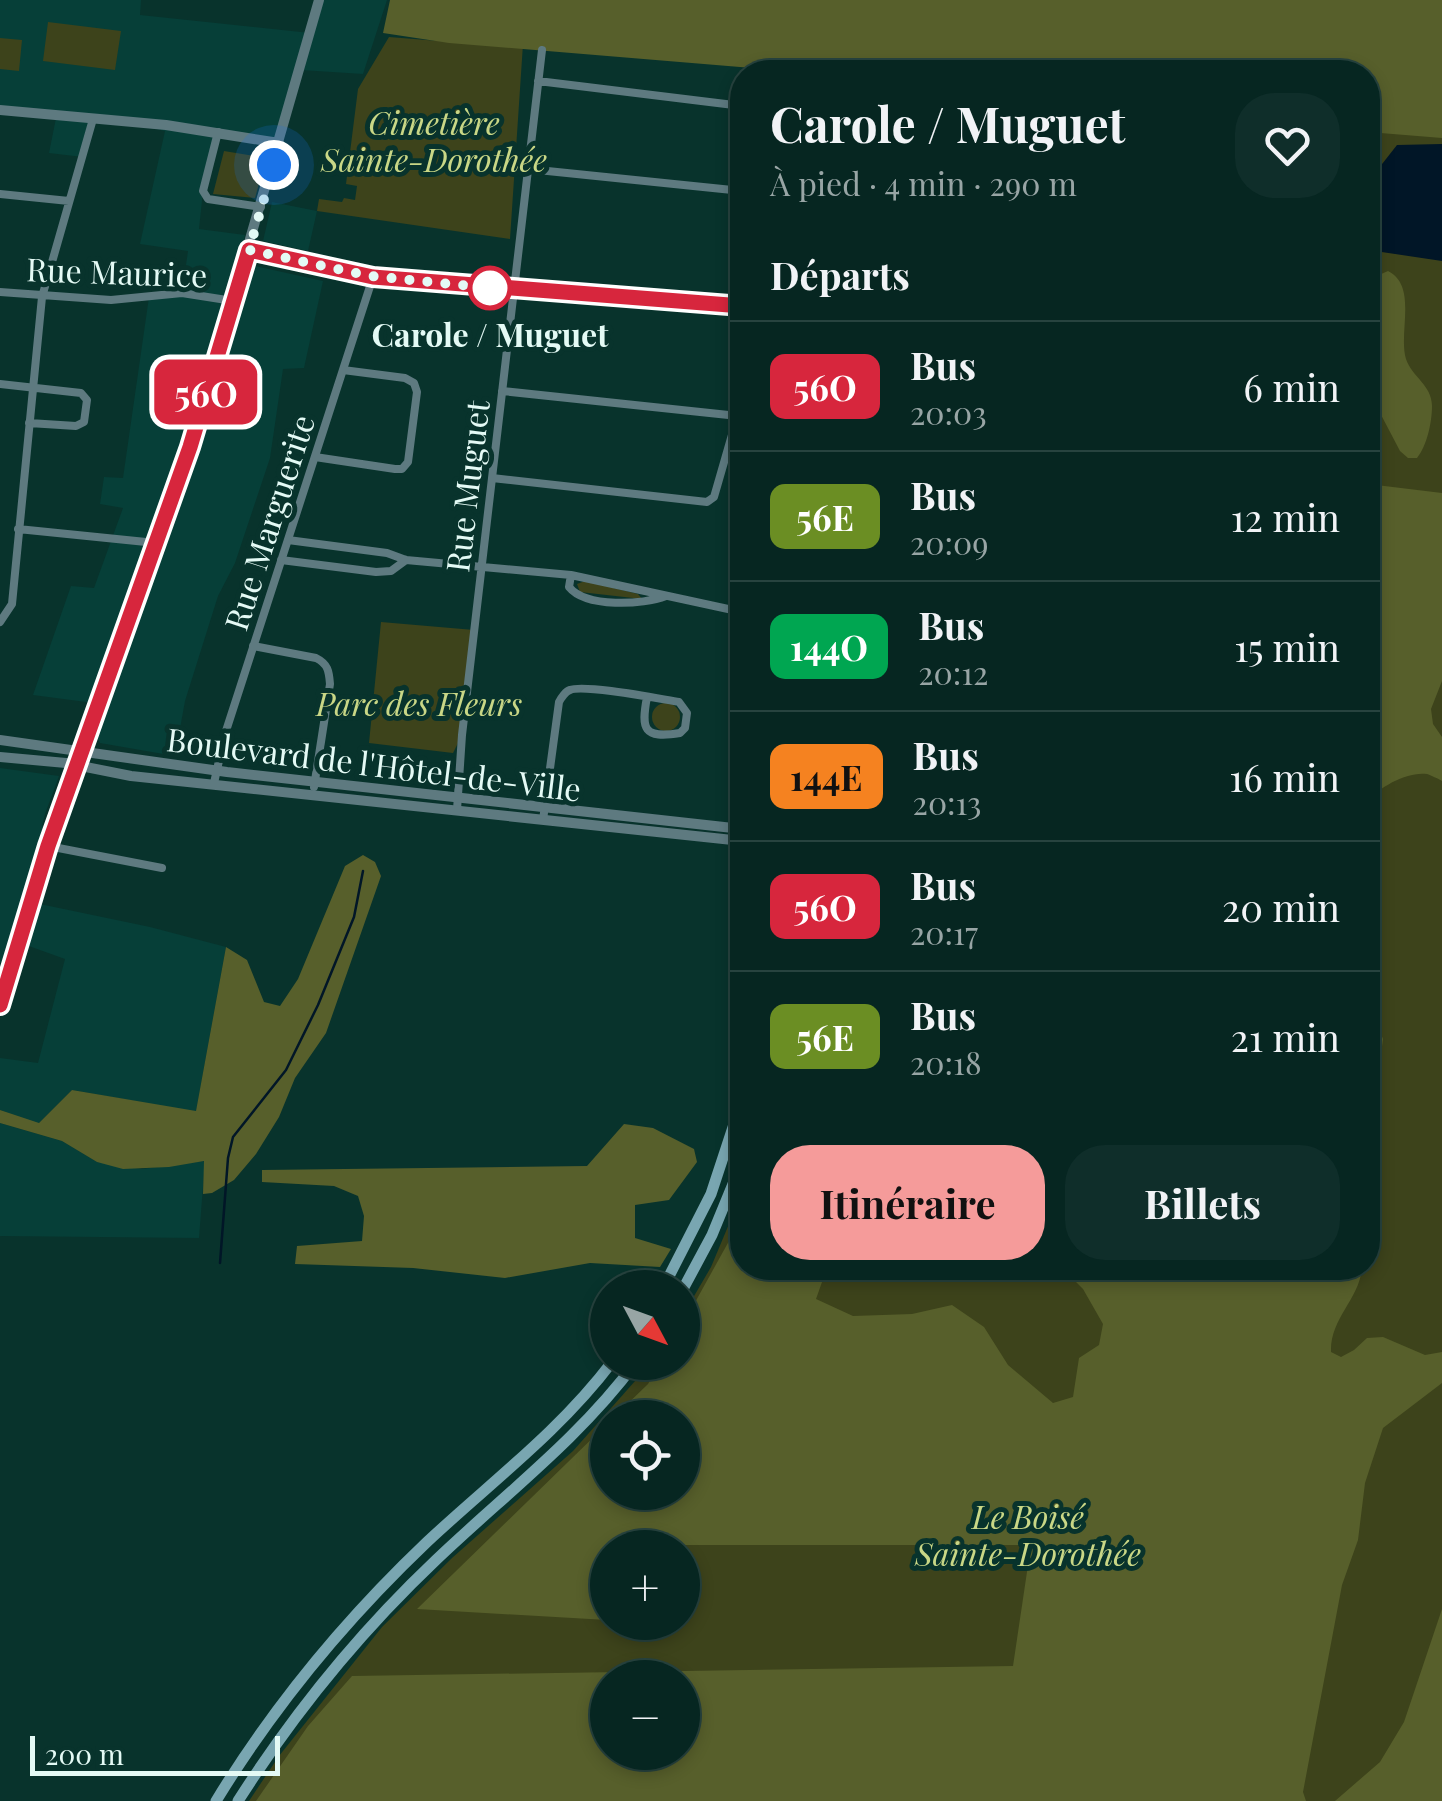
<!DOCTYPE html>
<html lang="fr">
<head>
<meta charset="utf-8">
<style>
  body { margin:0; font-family:"Playfair Display",serif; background:#0f2e2a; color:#f1f3f6; height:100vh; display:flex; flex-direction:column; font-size:38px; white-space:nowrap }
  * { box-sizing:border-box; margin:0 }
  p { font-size:32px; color:#98a5a5 }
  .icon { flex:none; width:55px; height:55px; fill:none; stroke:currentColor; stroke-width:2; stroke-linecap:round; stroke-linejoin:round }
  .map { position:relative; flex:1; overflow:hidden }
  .drawer { position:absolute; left:730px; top:60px; width:650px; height:1220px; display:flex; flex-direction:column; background:#062621; border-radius:40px; box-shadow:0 5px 15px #0003,0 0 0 2px #27433f }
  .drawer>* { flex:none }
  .badge { padding:0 20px; border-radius:15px; font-size:35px; line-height:65px }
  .needle { width:65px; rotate:131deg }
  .fabs { position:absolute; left:590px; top:1270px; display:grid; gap:20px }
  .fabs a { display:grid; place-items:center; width:110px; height:110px; border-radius:50%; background:#062621; box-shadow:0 5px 15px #0003,0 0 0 2px #27433f; font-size:50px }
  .scale { position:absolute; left:30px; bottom:25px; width:250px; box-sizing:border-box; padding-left:10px; border:5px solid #e4faf5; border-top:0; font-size:28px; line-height:35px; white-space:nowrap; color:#e4faf5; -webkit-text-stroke:8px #08332c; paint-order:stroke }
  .you { position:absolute; width:50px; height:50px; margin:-25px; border:8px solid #fff; border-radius:50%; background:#1a73e8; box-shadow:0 0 0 15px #1a73e833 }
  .map>.badge { position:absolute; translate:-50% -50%; box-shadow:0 0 0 5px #fff }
  h2 { padding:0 40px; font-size:38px; line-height:90px }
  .round { display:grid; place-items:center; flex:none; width:105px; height:105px; border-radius:40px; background:#0f2e2a }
  .summary { display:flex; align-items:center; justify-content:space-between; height:170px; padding:0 40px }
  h1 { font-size:48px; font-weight:700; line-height:75px }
  .cta { display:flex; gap:20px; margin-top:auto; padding:20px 40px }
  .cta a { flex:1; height:115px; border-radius:40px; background:#f59b9a; color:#111; font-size:40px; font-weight:700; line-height:115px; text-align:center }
  .cta a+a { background:#0f2e2a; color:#f1f3f6 }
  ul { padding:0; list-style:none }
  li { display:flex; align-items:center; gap:30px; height:130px; padding:0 40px; border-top:2px solid #27433f }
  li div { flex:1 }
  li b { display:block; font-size:38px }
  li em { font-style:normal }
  li .badge { min-width:110px; font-weight:700; text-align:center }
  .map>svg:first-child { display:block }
  .built { fill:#063f38 }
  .green { fill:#3d431b; fill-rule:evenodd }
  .forest { fill:#575f2b; fill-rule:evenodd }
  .water { fill:#011627 }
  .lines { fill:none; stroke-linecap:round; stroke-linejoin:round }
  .stream { stroke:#011627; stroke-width:2.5 }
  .minor { stroke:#5e7a80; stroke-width:8 }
  .tertiary { stroke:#5e7a80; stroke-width:10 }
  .secondary { stroke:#79a6b1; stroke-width:11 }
  .line-casing { stroke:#fff; stroke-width:22 }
  .line { stroke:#d7263d; stroke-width:15 }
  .walk { stroke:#e4faf5; stroke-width:10; stroke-dasharray:0 18 }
  .stop-dot { fill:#fff; stroke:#d7263d; stroke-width:5 }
  .labels { text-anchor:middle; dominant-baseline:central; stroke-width:10; stroke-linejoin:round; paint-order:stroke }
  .park-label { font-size:32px; font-style:italic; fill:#c9d786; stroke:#08332c }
  .street-label { font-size:32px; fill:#e4faf5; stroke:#08332c }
  .stop-label { font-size:32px; font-weight:bold; fill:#e4faf5; stroke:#08332c }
</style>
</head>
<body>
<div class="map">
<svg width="1442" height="1801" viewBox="0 0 1442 1801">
  <rect width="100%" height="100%" fill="#08332c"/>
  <path class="built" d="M0 0H141L140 15 310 33 319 0H387L363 74 301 70 279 143 219 132 203 191 199 229 245 235 236 269 252 274 255 266 323 281 304 368 283 369 270 458 235 563 218 596 185 701 175 756 100 743 97 738 109 705 33 695 71 586 94 588 123 508 100 504 104 477 123 478 149 297 182 293 188 251 140 244 165 131 126 122 0 109Z
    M56 118 93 119 83 157 49 153Z
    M272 202 317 211 308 251 263 241Z
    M0 768 59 776 45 814 42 826 45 828 4 963 0 962Z
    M35 903 150 927 226 947 196 1112 72 1090 38 1124 0 1110V1058L38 1063 65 959 26 945Z
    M0 1123 62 1141 97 1162 142 1169 205 1161 199 1238 0 1236Z"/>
  <path class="green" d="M450 0H1442V1801H249L279 1756 382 1627 452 1558 573 1451 651 1363 682 1362 683 1315 711 1267 742 1193V1268H1368V72H856L523 44 510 239 317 211 319 199 342 202 344 198 355 200 357 186 346 184 358 89 389 37 489 45ZM608 1418H682V1492H608ZM608 1548H682V1622H608ZM608 1678H682V1752H608Z
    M48 22 121 31 115 70 43 61Z
    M0 38 22 40 19 71 0 69Z
    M224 151 266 158 255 198 213 194Z
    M585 581 638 594 642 599 580 592 577 584Z
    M381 622 474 630 462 735 453 753 369 743Z
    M652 717a14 14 0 1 1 28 0a14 14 0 1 1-28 0Z"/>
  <path class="forest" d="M390 0H1442V138L1368 132V72H800L449 43 383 33Z
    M1388 271C1418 286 1398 333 1406 359 1412 377 1432 385 1432 406 1432 422 1427 446 1417 458H1408L1400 451 1368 390V328L1377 306 1379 275Z
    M1368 484 1442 493V681L1431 709 1433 724 1442 737V781C1441 780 1428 774 1427 774 1408 771 1379 787 1368 801Z
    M363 855 375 862 381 876 326 1033 295 1078 279 1117 256 1154 234 1180 212 1193 203 1194 204 1161 169 1167 123 1169 97 1162 62 1141 0 1123V1110L39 1123 72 1090 196 1111 226 947 247 960 264 1002 280 1006 298 979 345 866Z
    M1368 1001 1383 1039 1368 1152Z
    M624 1124 653 1128 694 1149 697 1162 669 1200 635 1205V1238L671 1249 660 1267 590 1263 505 1278 413 1268 295 1264 297 1246 362 1241 364 1216 358 1196 334 1186 262 1182V1170L587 1166Z
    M742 1211V1268H827L816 1299 853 1316 912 1314 952 1305 984 1327 1008 1365 1053 1403 1073 1397 1079 1358 1099 1345 1103 1324 1083 1289 1062 1268H1362C1359 1300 1330 1318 1331 1352L1341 1357 1354 1350 1367 1338 1383 1337 1425 1355 1442 1352V1383L1383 1428 1365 1483 1358 1540 1342 1585 1303 1792 1306 1801H256L308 1726 352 1676 1013 1666 1031 1545H625L608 1548 607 1620 417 1609 607 1424 608 1492H682V1418L614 1417 648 1384 660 1363 682 1362 683 1324 734 1232ZM608 1678H682V1752H608Z
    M1442 1609V1801H1335L1380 1762 1404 1722Z"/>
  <path class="water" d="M1442 144V261L1375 251 1369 240 1375 173 1397 145Z"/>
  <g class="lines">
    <path class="stream" d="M220 1263 228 1158 233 1137 286 1070 318 1005 354 917 363 871"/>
    <path class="minor" d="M789 72 790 67
      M538 81 742 106
      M218 132 203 191 208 199 261 207
      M528 169 742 191
      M0 194 69 201
      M249 250 373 277 742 306
      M0 292 111 300 182 293 233 301
      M0 384 81 393 87 400 84 422 76 426 29 423
      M502 391 738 416
      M315 457 395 469H402L408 462 417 392 414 383 405 378 343 370
      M492 478 707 502 714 497 742 400
      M18 529 156 543
      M288 540 387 553 406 560 571 575 742 612
      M281 560 376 572 391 571 406 560
      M571 575 569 587C586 608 643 605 666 596
      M0 622 12 604 42 297 93 119
      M253 646 316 658C328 664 329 671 330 684L314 787
      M214 783 225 734 373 277
      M457 810 462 735 542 50
      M543 820 559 702C561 698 566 691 570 690 584 684 660 699 679 702L687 713 685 728 680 733C643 739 641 729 647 697
      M48 846 162 868"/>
    <path class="tertiary" d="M0 110 166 125 279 143
      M0 740 227 772 742 829
      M0 757 66 763 131 776 742 841
      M0 1005 48 846 190 447 319 0"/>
    <path class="secondary" d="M663 1288 711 1194 742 1100
      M682 1291 712 1235 742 1162
      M216 1801C274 1706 346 1619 427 1542 490 1483 559 1432 612 1362
      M238 1801C294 1713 360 1632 436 1560 504 1495 579 1439 636 1362"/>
  </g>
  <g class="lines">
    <g class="line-casing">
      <path id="line" d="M0 1005 48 846 190 447 249 250 373 277 742 306"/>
    </g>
    <use href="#line" class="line"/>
    <path class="walk" d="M274 165 249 250 370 276 502 289 490 288"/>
  </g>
  <circle class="stop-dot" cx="490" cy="288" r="20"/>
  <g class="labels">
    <g class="park-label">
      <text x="434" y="121">Cimetière<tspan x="434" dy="37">Sainte-Dorothée</tspan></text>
      <text x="419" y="702">Parc des Fleurs</text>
      <text x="1028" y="1515">Le Boisé<tspan x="1028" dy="37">Sainte-Dorothée</tspan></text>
    </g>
    <g class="street-label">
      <text transform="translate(117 271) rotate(2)">Rue Maurice</text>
      <text transform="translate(466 486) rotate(-83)">Rue Muguet</text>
      <text transform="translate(268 522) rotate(-72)">Rue Marguerite</text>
      <text transform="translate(374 763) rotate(7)">Boulevard de l'Hôtel-de-Ville</text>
    </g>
    <g class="stop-label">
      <text x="490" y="333">Carole / Muguet</text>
    </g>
  </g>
</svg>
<div class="fabs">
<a><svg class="needle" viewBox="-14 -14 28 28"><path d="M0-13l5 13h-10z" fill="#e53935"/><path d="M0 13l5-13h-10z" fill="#98a5a5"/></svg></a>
<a><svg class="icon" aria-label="locate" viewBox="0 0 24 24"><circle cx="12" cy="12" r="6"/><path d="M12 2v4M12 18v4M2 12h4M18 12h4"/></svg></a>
<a>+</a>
<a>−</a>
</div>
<div class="scale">200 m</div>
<div class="you" style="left:274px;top:165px"></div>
<b class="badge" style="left:206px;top:392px;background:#d7263d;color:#fff">56O</b>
<section class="drawer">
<div class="summary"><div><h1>Carole / Muguet</h1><p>À pied · 4 min · 290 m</p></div><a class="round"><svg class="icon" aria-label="heart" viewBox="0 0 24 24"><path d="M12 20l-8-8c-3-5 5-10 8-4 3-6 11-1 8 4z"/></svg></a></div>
<h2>Départs</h2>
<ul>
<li><span class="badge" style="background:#d7263d;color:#fff">56O</span><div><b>Bus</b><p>20:03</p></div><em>6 min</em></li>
<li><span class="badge" style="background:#6b8e23;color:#fff">56E</span><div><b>Bus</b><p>20:09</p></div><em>12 min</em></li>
<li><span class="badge" style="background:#00a651;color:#fff">144O</span><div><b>Bus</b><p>20:12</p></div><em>15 min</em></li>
<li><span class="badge" style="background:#f58220;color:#111">144E</span><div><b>Bus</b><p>20:13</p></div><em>16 min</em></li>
<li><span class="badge" style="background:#d7263d;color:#fff">56O</span><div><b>Bus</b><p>20:17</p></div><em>20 min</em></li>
<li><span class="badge" style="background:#6b8e23;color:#fff">56E</span><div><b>Bus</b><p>20:18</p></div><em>21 min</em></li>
</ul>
<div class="cta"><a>Itinéraire</a><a>Billets</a></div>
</section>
</div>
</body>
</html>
